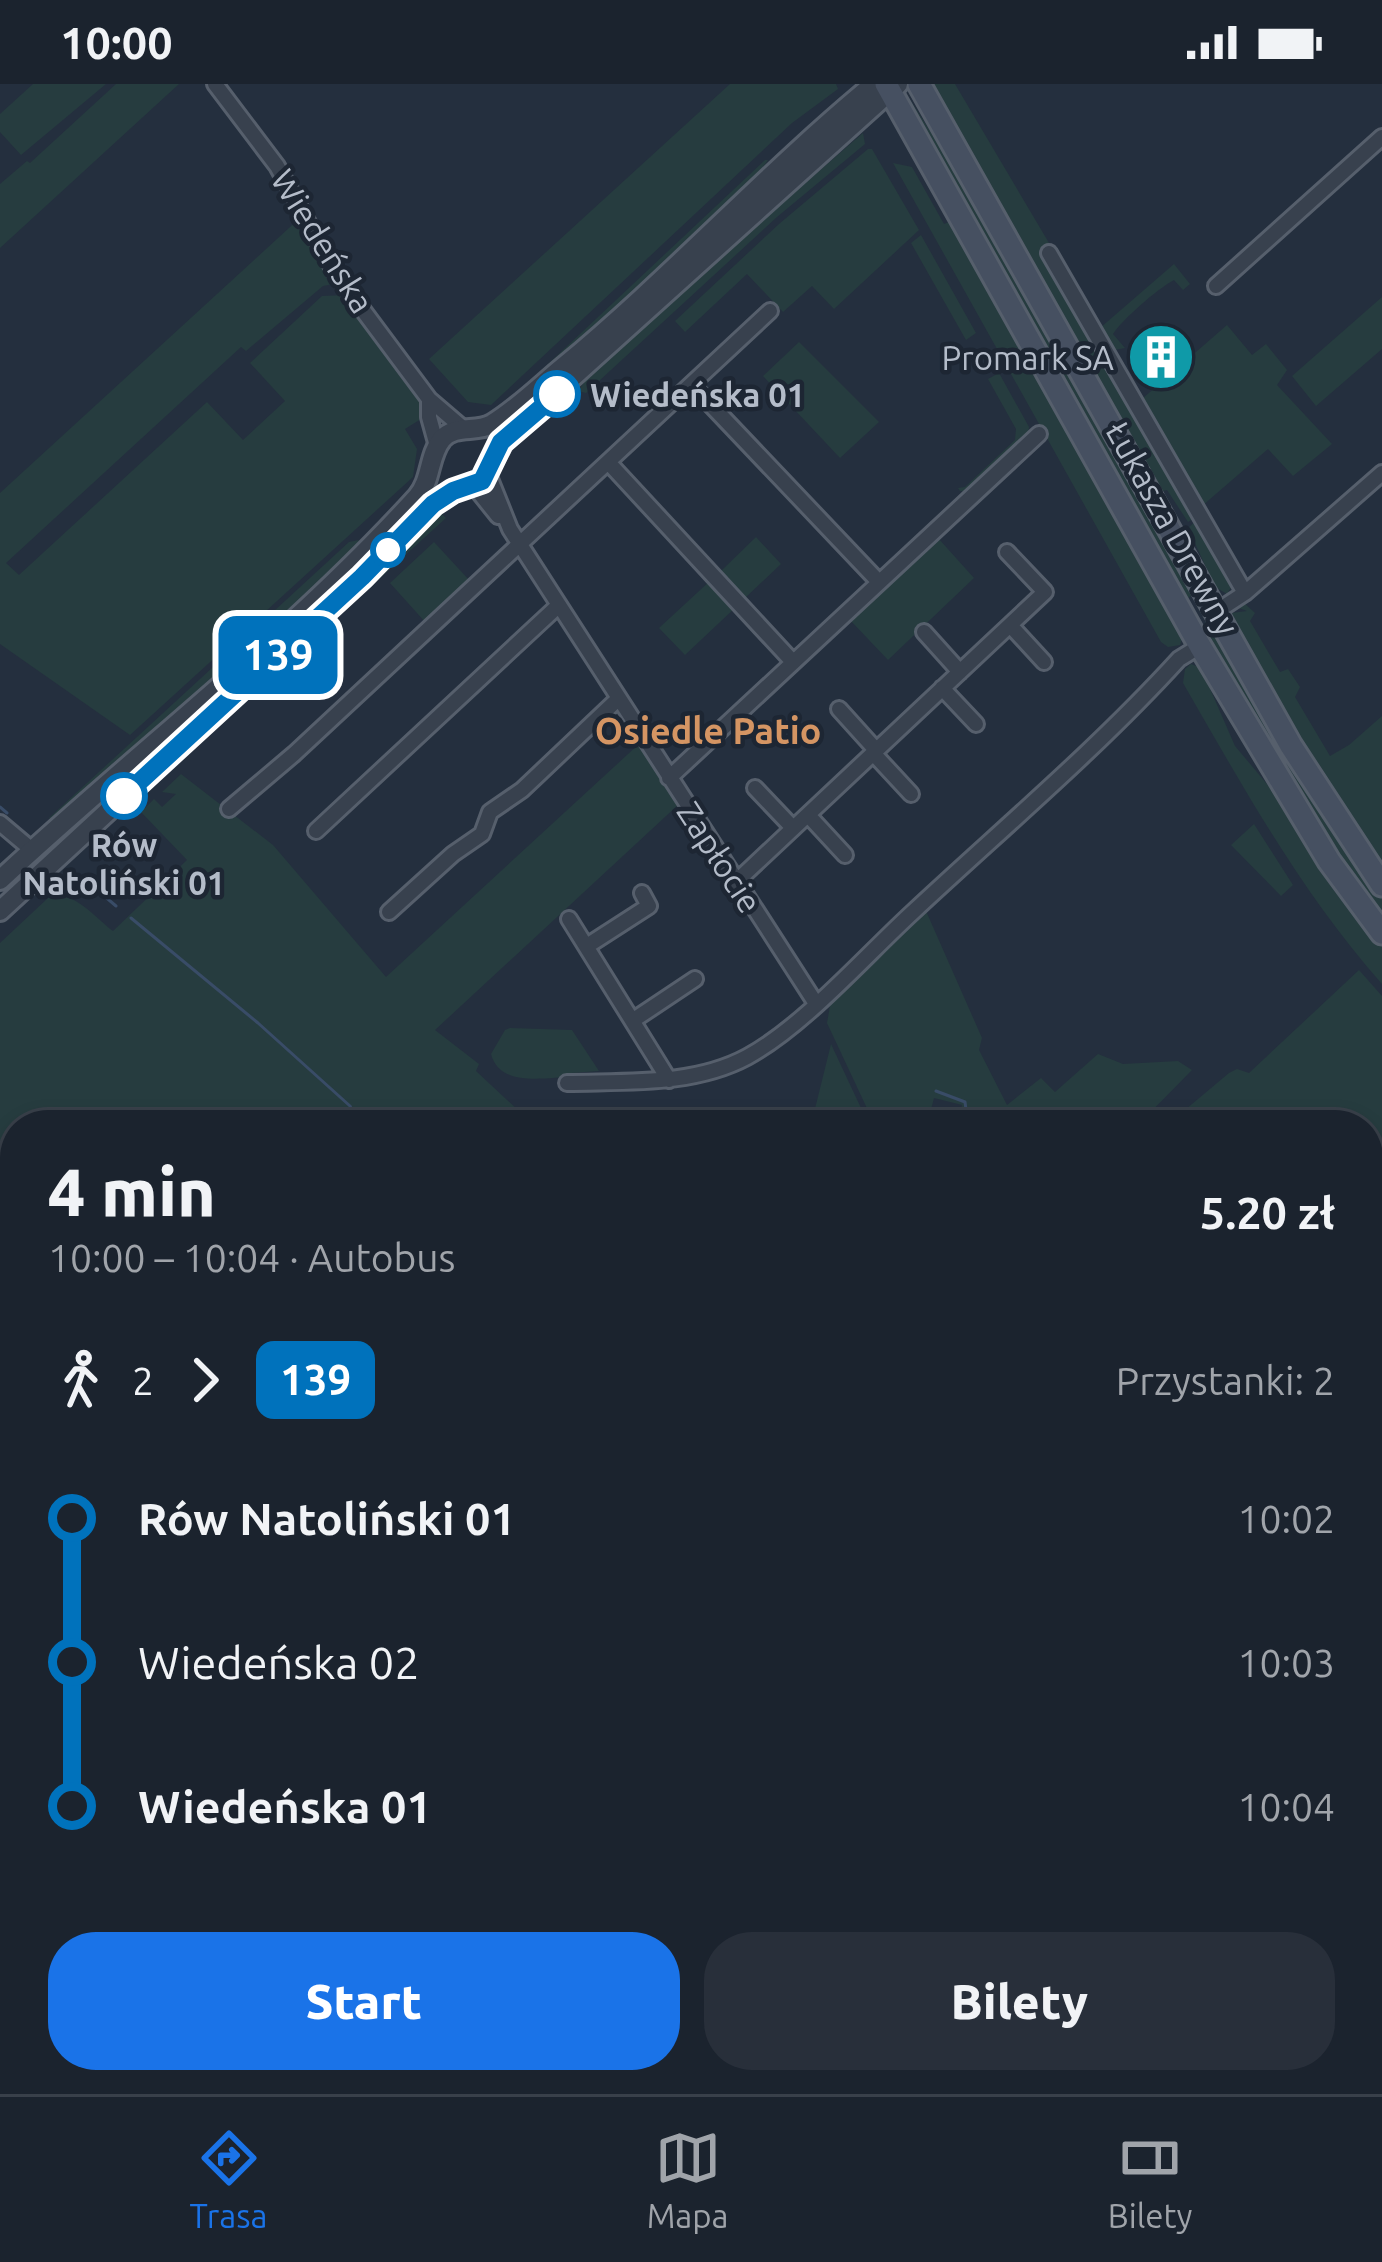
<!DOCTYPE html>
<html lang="pl">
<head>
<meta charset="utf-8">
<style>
  body { margin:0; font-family:Ubuntu,sans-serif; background:#282f3a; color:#f1f3f6; height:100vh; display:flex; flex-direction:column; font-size:45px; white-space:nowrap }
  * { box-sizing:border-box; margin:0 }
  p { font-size:39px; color:#a0a4aa }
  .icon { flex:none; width:66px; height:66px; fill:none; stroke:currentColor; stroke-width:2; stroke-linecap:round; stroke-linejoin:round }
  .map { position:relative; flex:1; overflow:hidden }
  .drawer { position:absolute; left:0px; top:1026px; width:1383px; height:984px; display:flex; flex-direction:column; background:#1b232e; border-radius:48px 48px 0 0; box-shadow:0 6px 18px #0003,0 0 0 3px #39404a }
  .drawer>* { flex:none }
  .badge { padding:0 24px; border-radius:18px; font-size:42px; line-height:78px }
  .map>.badge { position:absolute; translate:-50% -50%; box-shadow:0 0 0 6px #fff }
  .legs { display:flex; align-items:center; gap:18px; height:132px; padding:0 48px; font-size:39px }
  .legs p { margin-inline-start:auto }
  .head { display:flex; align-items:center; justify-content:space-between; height:204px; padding:0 48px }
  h1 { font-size:66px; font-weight:800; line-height:90px }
  .primary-button { display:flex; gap:24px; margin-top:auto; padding:24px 48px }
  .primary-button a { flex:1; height:138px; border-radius:48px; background:#1a73e8; color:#fff; font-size:48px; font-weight:800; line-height:138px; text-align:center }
  .primary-button a+a { background:#282f3a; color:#f1f3f6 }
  ul { padding:0 48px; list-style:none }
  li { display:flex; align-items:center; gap:42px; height:144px; font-size:45px }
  li i { display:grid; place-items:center; width:18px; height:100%; margin:0 15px; background:currentColor }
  li i::after { content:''; width:30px; height:30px; margin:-15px; border:9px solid; border-radius:50%; background:#1b232e }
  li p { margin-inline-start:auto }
  li:first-child i { background:linear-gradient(#0000 50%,currentColor 0) }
  li:last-child i { background:linear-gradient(currentColor 50%,#0000 0) }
  .status { display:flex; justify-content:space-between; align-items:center; height:84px; padding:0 60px; background:#1b232e; direction:ltr }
  .status svg { height:33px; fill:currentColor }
  .menu { display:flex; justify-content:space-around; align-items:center; height:168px; border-top:3px solid #39404a; background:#1b232e; font-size:33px; color:#a0a4aa }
  .menu a { display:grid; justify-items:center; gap:6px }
  .menu .selected { color:#1a73e8 }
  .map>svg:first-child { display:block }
  .green { fill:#263c3f }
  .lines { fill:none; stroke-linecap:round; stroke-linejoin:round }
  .stream { stroke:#394c67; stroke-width:3 }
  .minor-casing { stroke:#565f6c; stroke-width:20 }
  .tertiary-casing { stroke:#565f6c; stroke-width:24 }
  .secondary-casing { stroke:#565f6c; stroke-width:27 }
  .minor { stroke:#38414e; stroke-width:14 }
  .tertiary { stroke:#38414e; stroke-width:18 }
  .secondary { stroke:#465061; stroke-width:21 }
  .line-1-casing { stroke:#fff; stroke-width:27 }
  .line-1 { stroke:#0072bc; stroke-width:18 }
  .stop-1-dot { fill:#fff; stroke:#0072bc; stroke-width:6 }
  .labels { text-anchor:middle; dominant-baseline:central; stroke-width:9; stroke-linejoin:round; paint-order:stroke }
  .street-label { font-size:33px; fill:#b4bcc9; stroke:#1d2633 }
  .poi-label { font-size:33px; fill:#b4bcc9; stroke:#1d2633; text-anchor:end }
  .stop-label { font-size:33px; font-weight:bold; fill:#b4bcc9; stroke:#1d2633; text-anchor:start }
  .neighbourhood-label { font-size:36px; font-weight:bold; fill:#d59563; stroke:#1d2633 }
</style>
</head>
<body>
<div class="status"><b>10:00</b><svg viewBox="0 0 49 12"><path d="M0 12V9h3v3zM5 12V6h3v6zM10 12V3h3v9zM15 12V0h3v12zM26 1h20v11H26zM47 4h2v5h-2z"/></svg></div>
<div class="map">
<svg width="1382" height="2010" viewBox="0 0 1382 2010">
  <rect width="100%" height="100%" fill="#242f3e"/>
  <path class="green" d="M33 0H106L21 71 0 48V30Z
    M116 0H179L0 164V100L27 77 30 79Z
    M730 0H836L838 5 792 39 491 321 468 318 429 275Z
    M929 0H955L1052 164 1196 433 1188 438 1167 406 1163 407 1143 383Z
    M909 14 993 146 1196 507 1186 516 906 18Z
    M863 49 865 60 777 133 586 309 578 307 592 287 782 113 811 94Z
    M868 65H872L919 146 834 225 812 202 783 228 747 190 685 248 675 237 779 140Z
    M765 76H768L753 98 566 273 497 328Z
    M893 79 912 83 944 140 949 138 970 166 1183 552 1180 561 1168 563 1161 558Z
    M301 133 338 199 323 202 246 267 241 263 6 479 19 491 207 318 243 356 285 317 250 279 322 212 346 211 423 321 421 335 405 345 417 365 413 393 130 651 0 560V409Z
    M921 151 976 249 966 256 911 159Z
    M1174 180 1190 200 1183 206 1174 196C1157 205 1122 236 1113 250L1125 264 1114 266 1100 244Z
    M1382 213V265L1316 322 1292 292Z
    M1227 241 1252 271 1266 260 1287 286 1277 301 1332 360 1293 392 1268 365 1202 422 1142 315Z
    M799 258 879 338 840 374 763 292Z
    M999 289 1029 343 1028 350 968 408 960 407 958 404 965 403 1015 356 1016 345 988 295Z
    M436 424 446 434 143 710 154 693Z
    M1197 436 1233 500 1227 510 1215 503 1188 444Z
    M756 453 781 480 745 514 720 488Z
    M938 454 974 494 888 576 850 536Z
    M359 456 347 475 164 643 53 737 49 734 349 458Z
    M434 458 470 497 426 539 390 499Z
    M711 496 736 523 685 571 659 544Z
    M1202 517 1345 760 1382 813V837L1355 801 1199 543 1206 538 1196 520Z
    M1243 518 1255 529 1250 537 1280 588 1288 585 1300 603 1295 613 1330 672 1349 661 1382 632V779L1379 780 1314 684 1230 536 1231 529 1247 527 1236 523Z
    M1191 580 1201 584 1235 662 1278 713 1382 861V900C1302 810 1243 703 1183 599L1185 585Z
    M640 659 679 720 435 946 479 980 476 987 534 1041H15V1182L0 1224V859L48 814C73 804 94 833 113 847L187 776 141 728 154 715 162 723 176 710 162 708 181 690 273 761 386 893Z
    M1254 740 1293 801 1281 812 1231 761Z
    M926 827 982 954 979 966 1007 1021 1041 994 1055 1008 1098 970 1123 980 1178 977 1192 986 1138 1041H957L962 1021 934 1014 927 1041H881L872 1035 827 939 831 916Z
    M1359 886 1382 912V1120L1368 1121V1041H1167L1229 989 1237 985 1249 989Z
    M510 944 572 946 599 987 572 989V993C545 993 500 1004 491 970L505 946Z
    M831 960 868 1039 867 1041H811Z
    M1368 1261 1382 1268V1432L1368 1425Z
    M1368 1476 1382 1481V1599L1368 1594Z
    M0 1534 15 1537V1604L0 1596Z
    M1368 1884 1382 1886V2010H615L624 1995H1368Z
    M57 1995H114L137 2001 134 2008 138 2010H48Z
    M477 1995H547L538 2010H469Z"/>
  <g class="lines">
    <path class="stream" d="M0 723 7 729
      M88 798 116 822
      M131 834 258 939 350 1022 359 1041
      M936 1007 965 1018 968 1041
      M1368 1118 1382 1116
      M0 1124 15 1128
      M1368 1481 1382 1486
      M1368 1744 1382 1746"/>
    <g class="minor-casing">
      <path id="minor" d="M215 0 277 82 336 190 429 315 464 345
        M1049 169 1245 509
        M1216 202 1382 53
        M692 301 879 498
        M429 315V333L437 362
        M608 378 793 578
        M488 390 510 445 815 918
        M474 402 498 432
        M1216 528 1245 509 1382 389
        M1010 541 1044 578
        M924 548 960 588
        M942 604 976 640
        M839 625 876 666
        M873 669 911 710
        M669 694 1039 350
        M755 704 793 744
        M229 725 294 670 770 227
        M808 731 845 771
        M0 739 32 766
        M316 747 559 521
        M736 798 1045 508 1007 468
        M389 828 453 770 482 750 490 728 522 706 618 615
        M569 835 669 996
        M587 862 649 822 642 809
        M635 935 695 895
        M567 999C626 997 693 1002 747 973 804 942 864 873 913 828 1002 745 1097 665 1179 575L1200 562
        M1368 1254 1382 1262
        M0 1525 15 1530
        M1368 1873 1382 1875
        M0 1963 15 1966
        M131 1995 190 2010"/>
    </g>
    <g class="tertiary-casing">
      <path id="tertiary" d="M0 796C138 667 290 553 417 413 432 396 428 372 442 355 455 340 476 349 492 340 517 325 541 301 563 283 671 194 766 89 874 0
        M0 827 362 493 433 420 453 407 482 397 506 353 898 0"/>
    </g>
    <g class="secondary-casing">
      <path id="secondary" d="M886 0 1200 562 1329 777 1382 849
        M919 0 1291 662 1382 801"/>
    </g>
    <use href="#minor" class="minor"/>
    <use href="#tertiary" class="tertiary"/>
    <use href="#secondary" class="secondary"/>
  </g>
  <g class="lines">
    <g class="line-1-casing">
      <path id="line-1" d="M124 712 362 493 433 420 453 407 482 397 501 358 557 310"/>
    </g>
    <use href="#line-1" class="line-1"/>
  </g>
  <defs>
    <g id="building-disc" transform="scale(3.45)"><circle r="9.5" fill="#0f9aa8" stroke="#1d2633"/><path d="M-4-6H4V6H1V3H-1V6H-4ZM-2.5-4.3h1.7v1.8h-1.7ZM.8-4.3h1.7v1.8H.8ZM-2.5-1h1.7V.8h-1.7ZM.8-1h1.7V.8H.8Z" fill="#fff"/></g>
  </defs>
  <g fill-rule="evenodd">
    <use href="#building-disc" x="1161" y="273"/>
  </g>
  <g class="stop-1-dot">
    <circle cx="557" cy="310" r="21"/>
    <circle cx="388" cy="466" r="15"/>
    <circle cx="124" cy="712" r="21"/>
  </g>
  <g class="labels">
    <g class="street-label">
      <text transform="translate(323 157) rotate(58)">Wiedeńska</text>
      <text transform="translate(1173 444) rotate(61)">Łukasza Drewny</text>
      <text transform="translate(720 773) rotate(57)">Zapłocie</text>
    </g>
    <g class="poi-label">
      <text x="1114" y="273">Promark SA</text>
    </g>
    <g class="stop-label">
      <text x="590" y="310">Wiedeńska 01</text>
      <text x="124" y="760" text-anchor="middle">Rów<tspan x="124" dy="38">Natoliński 01</tspan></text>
    </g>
    <g class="neighbourhood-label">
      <text x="708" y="646">Osiedle Patio</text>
    </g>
  </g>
</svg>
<b class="badge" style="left:278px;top:571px;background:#0072bc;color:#fff">139</b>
<section class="drawer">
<div class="head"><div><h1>4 min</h1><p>10:00 – 10:04 · Autobus</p></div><b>5.20 zł</b></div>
<div class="legs"><svg class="icon" aria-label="walk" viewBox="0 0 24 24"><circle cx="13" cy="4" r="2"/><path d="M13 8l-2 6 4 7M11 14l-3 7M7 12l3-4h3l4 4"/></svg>2<svg class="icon" aria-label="forward" viewBox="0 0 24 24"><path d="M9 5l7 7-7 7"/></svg><b class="badge" style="background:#0072bc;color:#fff">139</b><p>Przystanki: 2</p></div>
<ul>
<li><i style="color:#0072bc"></i><b>Rów Natoliński 01</b><p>10:02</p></li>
<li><i style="color:#0072bc"></i><span>Wiedeńska 02</span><p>10:03</p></li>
<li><i style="color:#0072bc"></i><b>Wiedeńska 01</b><p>10:04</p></li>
</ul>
<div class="primary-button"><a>Start</a><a>Bilety</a></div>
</section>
</div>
<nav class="menu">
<a class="selected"><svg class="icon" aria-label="directions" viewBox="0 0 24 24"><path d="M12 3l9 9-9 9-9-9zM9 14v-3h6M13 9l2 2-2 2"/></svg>Trasa</a>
<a><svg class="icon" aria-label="map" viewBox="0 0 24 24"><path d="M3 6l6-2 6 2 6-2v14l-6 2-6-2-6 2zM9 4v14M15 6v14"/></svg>Mapa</a>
<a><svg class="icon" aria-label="tickets" viewBox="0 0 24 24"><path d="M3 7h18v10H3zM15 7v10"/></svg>Bilety</a>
</nav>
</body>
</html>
